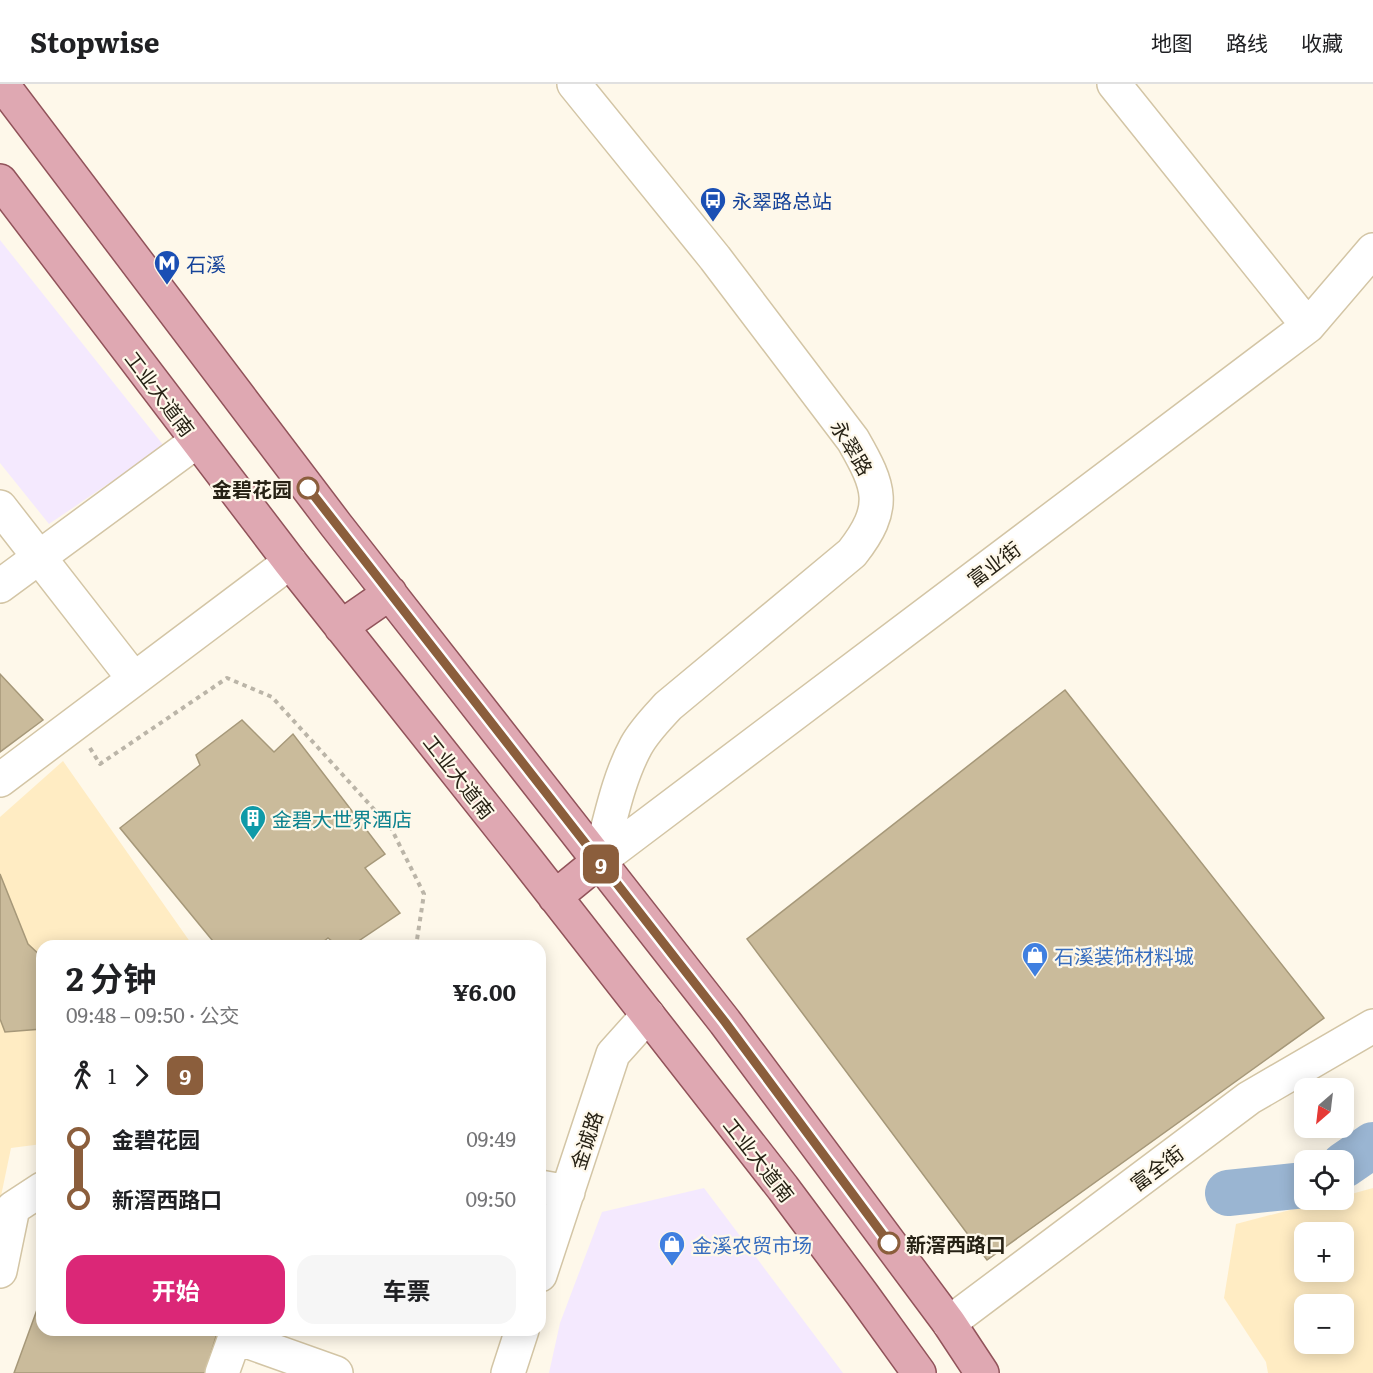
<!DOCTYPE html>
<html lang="zh">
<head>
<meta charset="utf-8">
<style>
  body { margin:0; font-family:Literata,"Noto Sans SC",serif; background:#f6f6f6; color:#202124; height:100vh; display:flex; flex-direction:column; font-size:22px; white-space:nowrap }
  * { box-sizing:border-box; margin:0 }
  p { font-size:20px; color:#757577 }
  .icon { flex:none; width:33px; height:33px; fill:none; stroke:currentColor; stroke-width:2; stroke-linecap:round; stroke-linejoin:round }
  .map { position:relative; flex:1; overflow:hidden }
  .drawer { position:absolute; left:36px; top:856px; width:510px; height:396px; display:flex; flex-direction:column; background:#fff; border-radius:18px; box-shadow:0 3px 15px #0003 }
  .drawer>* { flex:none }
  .badge { padding:0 12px; border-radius:9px; font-size:21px; line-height:39px }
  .needle { width:39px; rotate:208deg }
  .controls { position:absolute; left:1294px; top:994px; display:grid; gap:12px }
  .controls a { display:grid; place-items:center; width:60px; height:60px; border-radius:12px; background:#fff; box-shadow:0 3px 15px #0003; font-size:30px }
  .map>.badge { position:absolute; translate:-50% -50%; box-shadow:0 0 0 3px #fff }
  .legs { display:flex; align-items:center; gap:9px; height:66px; padding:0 30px; font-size:20px }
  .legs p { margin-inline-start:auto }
  .headline { display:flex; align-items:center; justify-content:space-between; height:102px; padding:0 30px }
  h1 { font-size:33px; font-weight:700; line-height:45px }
  .primary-button { display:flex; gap:12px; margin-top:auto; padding:12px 30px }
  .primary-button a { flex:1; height:69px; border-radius:18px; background:#db2777; color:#fff; font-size:24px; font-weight:700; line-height:69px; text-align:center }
  .primary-button a+a { background:#f6f6f6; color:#202124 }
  ul { padding:0 30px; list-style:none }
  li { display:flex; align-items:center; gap:21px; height:60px; font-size:22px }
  li i { display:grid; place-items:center; width:9px; height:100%; margin:0 8px; background:currentColor }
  li i::after { content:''; width:15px; height:15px; margin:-8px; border:4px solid; border-radius:50%; background:#fff }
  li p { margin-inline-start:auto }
  li:first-child i { background:linear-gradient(#0000 50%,currentColor 0) }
  li:last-child i { background:linear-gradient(currentColor 50%,#0000 0) }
  header { display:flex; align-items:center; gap:36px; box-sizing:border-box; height:84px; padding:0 30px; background:#fff; border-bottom:2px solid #e0e0e0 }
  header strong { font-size:28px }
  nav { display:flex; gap:33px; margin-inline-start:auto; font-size:21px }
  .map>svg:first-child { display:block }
  .commercial { fill:#f4e9fe }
  .built { fill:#ffecc3; fill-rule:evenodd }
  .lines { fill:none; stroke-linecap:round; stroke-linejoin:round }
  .river { stroke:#9ab5d2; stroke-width:46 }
  .building { fill:#cabb9b; stroke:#a69879; stroke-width:1.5 }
  .minor-casing { stroke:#d3c5a5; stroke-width:36 }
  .major-casing { stroke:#91535a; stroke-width:36 }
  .path { stroke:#bbb5a8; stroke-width:4; stroke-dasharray:4.5 4.5; stroke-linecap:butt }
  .minor { stroke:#fff; stroke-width:33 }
  .major { stroke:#dfa8b2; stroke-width:33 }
  .line-1-casing { stroke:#fff; stroke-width:14 }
  .line-1 { stroke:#8b5e3c; stroke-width:9 }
  .stop-1-dot { fill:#fff; stroke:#8b5e3c; stroke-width:3 }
  .labels { text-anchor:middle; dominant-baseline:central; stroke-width:4.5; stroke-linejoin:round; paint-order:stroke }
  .transit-label { font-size:20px; fill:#164399; stroke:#fef8ea; text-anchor:start }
  .street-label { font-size:20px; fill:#272215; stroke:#fef8ea }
  .stop-label { font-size:20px; font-weight:bold; fill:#272215; stroke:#fef8ea; text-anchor:end }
  .culture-label { font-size:20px; fill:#0d838f; stroke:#fef8ea; text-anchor:start }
  .shop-label { font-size:20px; fill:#366cbe; stroke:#fef8ea; text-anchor:start }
</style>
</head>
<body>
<header>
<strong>Stopwise</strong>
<nav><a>地图</a><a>路线</a><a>收藏</a></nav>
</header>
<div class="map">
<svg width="1373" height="1289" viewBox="0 0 1373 1289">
  <rect width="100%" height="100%" fill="#fef8ea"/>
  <path class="commercial" d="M0 156 164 362 49 440 0 379Z
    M704 1104 843 1289H549L560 1239 602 1128Z"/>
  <path class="built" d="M63 677 193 862H42V1060L11 1064 0 1117V733Z
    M1373 1104V1289H1268L1266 1278 1224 1214 1236 1140 1328 1116H1344V1112ZM1305 1149H1344V1188H1305ZM1305 1221H1344V1260H1305Z"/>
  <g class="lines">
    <path class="river" d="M1344 1081 1373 1061
      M1228 1109 1305 1101"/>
  </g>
  <path class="building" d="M0 590 43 636 0 668Z
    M1065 606 1324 934 987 1176 747 855Z
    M242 636 274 668 293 650 385 770 365 784 400 829 351 862H338L328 854 318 862H217L120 744 200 681 196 671Z
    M0 790 28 860 42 873V945L5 948 0 935Z
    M42 1212V1246H218L205 1289H14Z"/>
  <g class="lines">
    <g class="minor-casing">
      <path id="minor" d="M574 0 715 174 853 356C880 403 888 423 852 469L668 622C657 634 644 647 636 662 617 697 610 739 599 777
        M1114 0 1308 242
        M0 423 134 595
        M0 502 197 357
        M0 696 290 478
        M599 777 1308 242 1373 166
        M540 1103 568 1108
        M0 1187 13 1124 42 1105
        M540 1191 613 970 648 931
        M949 1239 1249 1014 1373 942
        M222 1289 235 1253 336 1289
        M508 1289 522 1246"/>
    </g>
    <g class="major-casing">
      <path id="major" d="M2 0 336 441 725 938 949 1239 982 1289
        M0 97 290 478 525 774 783 1104 862 1210 919 1289
        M341 543 390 509
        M555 813 599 777"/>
    </g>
    <path class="path" d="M90 664 100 680 227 594 272 613 391 744 424 810 416 862"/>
    <use href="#minor" class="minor"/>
    <use href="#major" class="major"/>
  </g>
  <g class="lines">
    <g class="line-1-casing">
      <path id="line-1" d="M308 404 725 938 889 1159"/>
    </g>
    <use href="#line-1" class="line-1"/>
  </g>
  <defs>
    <g id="bus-pin" transform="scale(1.35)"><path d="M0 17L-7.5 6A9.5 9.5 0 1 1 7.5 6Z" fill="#1a4fb4" stroke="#fef8ea"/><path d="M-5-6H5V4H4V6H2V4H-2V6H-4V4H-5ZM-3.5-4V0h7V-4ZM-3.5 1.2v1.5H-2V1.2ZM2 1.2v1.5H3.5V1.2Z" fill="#fff"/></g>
    <g id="metro-pin" transform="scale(1.35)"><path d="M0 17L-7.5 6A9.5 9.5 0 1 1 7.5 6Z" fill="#1a4fb4" stroke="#fef8ea"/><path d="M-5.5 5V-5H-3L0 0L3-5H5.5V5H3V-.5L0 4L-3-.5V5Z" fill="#fff"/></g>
    <g id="building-pin" transform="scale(1.35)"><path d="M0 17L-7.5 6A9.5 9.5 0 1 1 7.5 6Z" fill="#0f9aa8" stroke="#fef8ea"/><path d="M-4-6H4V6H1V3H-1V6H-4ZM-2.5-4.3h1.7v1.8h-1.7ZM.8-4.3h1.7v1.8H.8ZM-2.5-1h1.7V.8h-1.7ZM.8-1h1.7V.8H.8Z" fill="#fff"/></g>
    <g id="shop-pin" transform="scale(1.35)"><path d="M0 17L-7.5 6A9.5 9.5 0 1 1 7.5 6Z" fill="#3f7fe0" stroke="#fef8ea"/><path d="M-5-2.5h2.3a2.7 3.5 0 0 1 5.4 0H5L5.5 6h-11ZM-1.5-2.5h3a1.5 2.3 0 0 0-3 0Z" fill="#fff"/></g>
  </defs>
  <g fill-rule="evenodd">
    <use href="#bus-pin" x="713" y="116"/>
    <use href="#metro-pin" x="167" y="179"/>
    <use href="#building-pin" x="253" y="734"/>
    <use href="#shop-pin" x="1035" y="871"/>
    <use href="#shop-pin" x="672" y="1160"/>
  </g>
  <g class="stop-1-dot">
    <circle cx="308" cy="404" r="10"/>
    <circle cx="889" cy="1159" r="10"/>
  </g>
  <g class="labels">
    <g class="transit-label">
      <text x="732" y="116">永翠路总站</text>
      <text x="186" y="179">石溪</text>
    </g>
    <g class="street-label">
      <text transform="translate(161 309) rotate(53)">工业大道南</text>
      <text transform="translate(853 363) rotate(59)">永翠路</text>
      <text transform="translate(993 479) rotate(-37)">富业街</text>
      <text transform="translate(460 692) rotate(52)">工业大道南</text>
      <text transform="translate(585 1056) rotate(-72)">金诚路</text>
      <text transform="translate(760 1075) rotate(52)">工业大道南</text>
      <text transform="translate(1156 1083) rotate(-37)">富全街</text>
    </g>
    <g class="stop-label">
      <text x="292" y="404">金碧花园</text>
      <text x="906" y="1159" text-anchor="start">新滘西路口</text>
    </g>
    <g class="culture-label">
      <text x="272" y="734">金碧大世界酒店</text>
    </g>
    <g class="shop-label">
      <text x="1054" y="871">石溪装饰材料城</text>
      <text x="692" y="1160">金溪农贸市场</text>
    </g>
  </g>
</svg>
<div class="controls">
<a><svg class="needle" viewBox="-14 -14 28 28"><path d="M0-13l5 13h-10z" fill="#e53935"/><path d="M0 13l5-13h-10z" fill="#757577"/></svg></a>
<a><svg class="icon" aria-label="locate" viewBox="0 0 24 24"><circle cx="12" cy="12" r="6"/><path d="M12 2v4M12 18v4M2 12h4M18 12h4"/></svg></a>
<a>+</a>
<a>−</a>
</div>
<b class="badge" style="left:601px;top:780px;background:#8b5e3c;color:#fff">9</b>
<section class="drawer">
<div class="headline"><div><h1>2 分钟</h1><p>09:48 – 09:50 · 公交</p></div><b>¥6.00</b></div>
<div class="legs"><svg class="icon" aria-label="walk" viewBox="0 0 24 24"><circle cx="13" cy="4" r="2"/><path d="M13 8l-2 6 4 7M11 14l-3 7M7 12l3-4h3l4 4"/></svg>1<svg class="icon" aria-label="forward" viewBox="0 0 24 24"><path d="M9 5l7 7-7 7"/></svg><b class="badge" style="background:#8b5e3c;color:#fff">9</b></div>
<ul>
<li><i style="color:#8b5e3c"></i><b>金碧花园</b><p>09:49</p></li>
<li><i style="color:#8b5e3c"></i><b>新滘西路口</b><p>09:50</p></li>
</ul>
<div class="primary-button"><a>开始</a><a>车票</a></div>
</section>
</div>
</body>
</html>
